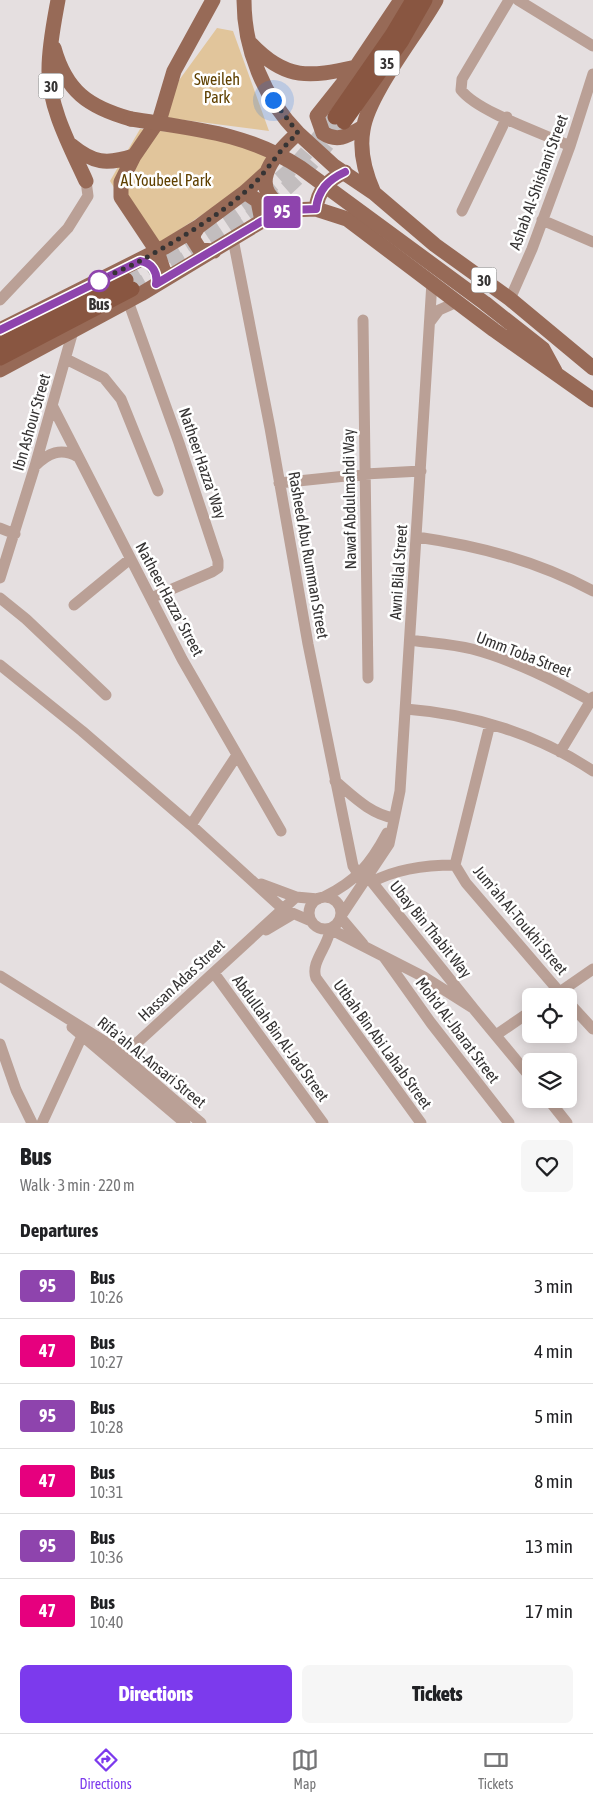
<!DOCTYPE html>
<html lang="en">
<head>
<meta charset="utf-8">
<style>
  body { margin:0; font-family:"Asap Condensed",sans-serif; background:#f6f6f6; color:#202124; height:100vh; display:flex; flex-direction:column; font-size:19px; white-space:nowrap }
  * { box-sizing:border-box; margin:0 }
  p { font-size:16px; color:#757577 }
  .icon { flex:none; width:28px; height:28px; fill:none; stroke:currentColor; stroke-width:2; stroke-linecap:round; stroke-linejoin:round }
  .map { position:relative; height:1123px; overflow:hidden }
  .panel { display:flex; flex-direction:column; background:#fff; flex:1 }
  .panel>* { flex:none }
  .badge { padding:0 10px; border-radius:4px; font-size:18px; line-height:32px }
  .buttons { position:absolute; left:522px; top:988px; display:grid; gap:10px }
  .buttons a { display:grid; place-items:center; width:55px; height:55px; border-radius:8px; background:#fff; box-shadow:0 2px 12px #0003; font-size:25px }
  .you { position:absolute; width:25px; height:25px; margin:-12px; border:4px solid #fff; border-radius:50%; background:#1a73e8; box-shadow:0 0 0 8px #1a73e833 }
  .map>.badge { position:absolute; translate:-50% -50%; box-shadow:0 0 0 2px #fff }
  h2 { padding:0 20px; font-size:19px; line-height:45px }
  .round { display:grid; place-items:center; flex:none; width:52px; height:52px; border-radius:8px; background:#f6f6f6 }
  .head { display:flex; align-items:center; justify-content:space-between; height:85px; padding:0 20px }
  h1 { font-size:24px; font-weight:800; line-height:38px }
  .cta { display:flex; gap:10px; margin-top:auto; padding:10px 20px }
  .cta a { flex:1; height:58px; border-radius:8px; background:#7c3aed; color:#fff; font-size:20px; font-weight:800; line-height:58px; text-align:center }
  .cta a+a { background:#f6f6f6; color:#202124 }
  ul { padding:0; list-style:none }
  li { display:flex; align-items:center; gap:15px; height:65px; padding:0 20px; border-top:1px solid #e0e0e0 }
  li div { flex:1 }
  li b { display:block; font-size:19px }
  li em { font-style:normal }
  li .badge { min-width:55px; font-weight:700; text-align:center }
  .dock { display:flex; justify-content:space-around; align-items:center; height:70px; border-top:1px solid #e0e0e0; background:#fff; font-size:14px; color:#757577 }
  .dock a { display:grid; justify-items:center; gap:2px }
  .dock .current { color:#7c3aed }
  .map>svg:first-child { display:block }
  .green { fill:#e1c59b }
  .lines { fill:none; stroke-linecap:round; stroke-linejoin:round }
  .highway-tunnel { stroke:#c2bdbe; stroke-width:15; stroke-dasharray:15 8; stroke-linecap:butt }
  .minor { stroke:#baa096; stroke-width:11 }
  .major { stroke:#976a57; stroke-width:15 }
  .highway { stroke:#895641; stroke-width:15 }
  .major-bridge { stroke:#976a57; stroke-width:15 }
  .line-casing { stroke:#fff; stroke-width:11 }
  .line { stroke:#8e44ad; stroke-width:8 }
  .walk { stroke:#363434; stroke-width:5; stroke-dasharray:0 9 }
  .stop-dot { fill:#fff; stroke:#8e44ad; stroke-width:2.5 }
  .labels { text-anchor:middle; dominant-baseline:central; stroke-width:5; stroke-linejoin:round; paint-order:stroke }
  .shield { fill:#fff; stroke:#727171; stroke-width:1 }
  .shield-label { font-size:15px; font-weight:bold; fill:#363434 }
  .park-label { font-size:16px; fill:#5f4000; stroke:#fff }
  .street-label { font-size:16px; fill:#363434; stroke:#fff }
  .stop-label { font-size:16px; font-weight:bold; fill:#363434; stroke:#fff }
</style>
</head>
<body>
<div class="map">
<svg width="593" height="1123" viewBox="0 0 593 1123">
  <rect width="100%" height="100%" fill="#e5dfe0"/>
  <path class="green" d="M217 28 233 31 269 131 153 116Z
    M140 129 212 136 269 157 254 181 159 243 149 244 110 181Z"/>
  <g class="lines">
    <path class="highway-tunnel" d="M126 280C183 246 242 214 291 169 307 154 321 134 335 117
      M132 289C186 259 243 227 289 186 310 167 327 145 344 122"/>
    <path class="minor" d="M509 0 462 79 461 90C478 112 542 133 570 146
      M518 0 593 46
      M462 211 507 117
      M542 220 593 242
      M233 239 270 428 308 644 353 866 359 875 372 882 473 1008
      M510 299 532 249 570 146 593 74
      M0 300 68 228 88 196 86 181
      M128 301 179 443 218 561V568L212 572 151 598
      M363 320 368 678
      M430 322 439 310 457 302
      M66 359 104 378 121 399 158 491
      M53 407 182 659 281 831
      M35 466C48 453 61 447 78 457
      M279 483 365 474 421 471
      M0 528 15 534
      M417 537C479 546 537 561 593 591
      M0 578 35 466 73 331
      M0 598 26 619 106 695
      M74 605 130 559
      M410 640C430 643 452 644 472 649 514 660 555 681 593 702
      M0 665 82 731 191 825 283 909 311 921
      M406 709C471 714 538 734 593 771
      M490 724 455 865 466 883 563 996
      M560 752 593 697
      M335 781C353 796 370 814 394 818
      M191 825 237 755
      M372 882C396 869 428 865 455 865
      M261 884 296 897 318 899
      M309 913a16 16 0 1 1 32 0a16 16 0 1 1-32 0Z
      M324 897C356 881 370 865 387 833
      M341 916 389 844 400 791 432 282
      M341 918 363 944
      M330 929 424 977 473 1008 531 1078
      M330 929C329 946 310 962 316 978L421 1123
      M266 930 293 914
      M384 957 431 1023 509 1123
      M214 973 323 1123
      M0 976 110 1045 201 1123
      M554 996 593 969
      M569 1003 593 1029
      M72 1027 185 1123
      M496 1035 531 1011
      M0 1044 16 1090 32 1123
      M116 1051 138 1042 296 897
      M548 1099 567 1123
      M42 1123 82 1036"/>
    <path class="major" d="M58 0C54 22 49 46 49 69 48 106 71 148 86 181
      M244 0C244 49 264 98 298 133
      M251 44C286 81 310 77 356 67
      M54 48C66 91 88 107 131 119
      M363 127C349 135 338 143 323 133L317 116 356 67 401 0
      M71 145C93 163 106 165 134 156
      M245 192 258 201 262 221
      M374 193C365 173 359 152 363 130 368 94 417 34 436 0
      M316 209C318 190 328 180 345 172
      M290 210C244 190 271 157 298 133L334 166 374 193 435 245 510 299 593 368
      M198 227 194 233 193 239 200 250 214 251
      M166 278 157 251 121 197V182L134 156 160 118 174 71 213 0
      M486 304 543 349 555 371
      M0 330 165 247 198 227 245 192 266 173
      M0 370 141 294 262 221 290 210 316 209 347 219 494 330 593 400"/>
    <path class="highway" d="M335 117 392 35 413 0
      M344 122 401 42 425 0
      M0 345 126 280
      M0 358 132 289"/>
    <path class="major-bridge" d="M131 119C193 129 246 132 301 168L486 304"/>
  </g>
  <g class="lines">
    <g class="line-casing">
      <path id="line" d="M0 330 140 261C152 263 158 272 156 284L262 221 290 210 316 209C318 190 328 180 345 172"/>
    </g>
    <use href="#line" class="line"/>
    <path class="walk" d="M99 281C112 273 127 268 140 261 176 241 214 219 245 192 266 175 277 151 298 133L273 100"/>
  </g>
  <circle class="stop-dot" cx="99" cy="281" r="10"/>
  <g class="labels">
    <g class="shield">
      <rect x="374.5" y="50.5" width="25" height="25" rx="4"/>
      <rect x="38.5" y="73.5" width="25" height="25" rx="4"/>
      <rect x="471.5" y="267.5" width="25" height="25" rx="4"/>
    </g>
    <g class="shield-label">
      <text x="387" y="63">35</text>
      <text x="51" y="86">30</text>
      <text x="484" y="280">30</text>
    </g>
    <g class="park-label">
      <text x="217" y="79">Sweileh<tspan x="217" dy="18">Park</tspan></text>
      <text x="166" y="180">Al Youbeel Park</text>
    </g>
    <g class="street-label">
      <text transform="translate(538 182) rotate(-70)">Ashab Al-Shishani Street</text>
      <text transform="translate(31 422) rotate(-74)">Ibn Ashour Street</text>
      <text transform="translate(203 463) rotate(71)">Natheer Hazza' Way</text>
      <text transform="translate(349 499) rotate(-91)">Nawaf Abdulmahdi Way</text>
      <text transform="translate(309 555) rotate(80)">Rasheed Abu Rumman Street</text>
      <text transform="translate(398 572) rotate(-86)">Awni Bilal Street</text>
      <text transform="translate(170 599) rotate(62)">Natheer Hazza' Street</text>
      <text transform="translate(524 654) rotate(21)">Umm Toba Street</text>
      <text transform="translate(521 920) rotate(50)">Jum'ah Al-Toukhi Street</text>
      <text transform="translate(431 929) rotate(51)">Ubay Bin Thabit Way</text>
      <text transform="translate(181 980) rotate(-43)">Hassan Adas Street</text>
      <text transform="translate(458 1030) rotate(53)">Moh'd Al-Jbarat Street</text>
      <text transform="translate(281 1038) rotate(54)">Abdullah Bin Al-Jad Street</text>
      <text transform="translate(383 1044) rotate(54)">Utbah Bin Abi Lahab Street</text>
      <text transform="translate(152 1062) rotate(39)">Rifa'ah Al-Ansari Street</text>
    </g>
    <g class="stop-label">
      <text x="99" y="304">Bus</text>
    </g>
  </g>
</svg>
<div class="buttons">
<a><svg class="icon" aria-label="locate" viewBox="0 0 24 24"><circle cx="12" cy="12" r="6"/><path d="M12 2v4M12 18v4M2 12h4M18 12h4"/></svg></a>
<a><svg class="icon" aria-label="layers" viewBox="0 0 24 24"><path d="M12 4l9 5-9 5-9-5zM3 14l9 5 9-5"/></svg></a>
</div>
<div class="you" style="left:273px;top:100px"></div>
<b class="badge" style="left:282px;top:212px;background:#8e44ad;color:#fff">95</b>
</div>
<section class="panel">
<div class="head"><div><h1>Bus</h1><p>Walk · 3 min · 220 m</p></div><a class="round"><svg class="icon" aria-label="heart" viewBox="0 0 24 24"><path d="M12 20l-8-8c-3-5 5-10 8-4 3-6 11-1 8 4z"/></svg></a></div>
<h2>Departures</h2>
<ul>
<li><span class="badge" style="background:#8e44ad;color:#fff">95</span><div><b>Bus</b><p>10:26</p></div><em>3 min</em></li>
<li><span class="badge" style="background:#e6007e;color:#fff">47</span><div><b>Bus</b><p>10:27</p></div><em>4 min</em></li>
<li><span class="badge" style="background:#8e44ad;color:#fff">95</span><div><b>Bus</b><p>10:28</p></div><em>5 min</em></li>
<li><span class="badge" style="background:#e6007e;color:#fff">47</span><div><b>Bus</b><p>10:31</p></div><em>8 min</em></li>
<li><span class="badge" style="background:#8e44ad;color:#fff">95</span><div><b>Bus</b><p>10:36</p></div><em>13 min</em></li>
<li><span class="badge" style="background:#e6007e;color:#fff">47</span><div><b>Bus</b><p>10:40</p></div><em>17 min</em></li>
</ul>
<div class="cta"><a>Directions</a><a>Tickets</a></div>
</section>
<nav class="dock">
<a class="current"><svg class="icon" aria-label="directions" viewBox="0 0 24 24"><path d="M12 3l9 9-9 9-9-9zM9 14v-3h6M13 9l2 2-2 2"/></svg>Directions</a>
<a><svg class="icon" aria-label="map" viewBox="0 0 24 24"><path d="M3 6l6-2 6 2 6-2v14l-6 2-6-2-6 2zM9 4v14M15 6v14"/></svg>Map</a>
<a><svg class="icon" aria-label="tickets" viewBox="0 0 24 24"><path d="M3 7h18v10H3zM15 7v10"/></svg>Tickets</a>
</nav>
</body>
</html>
